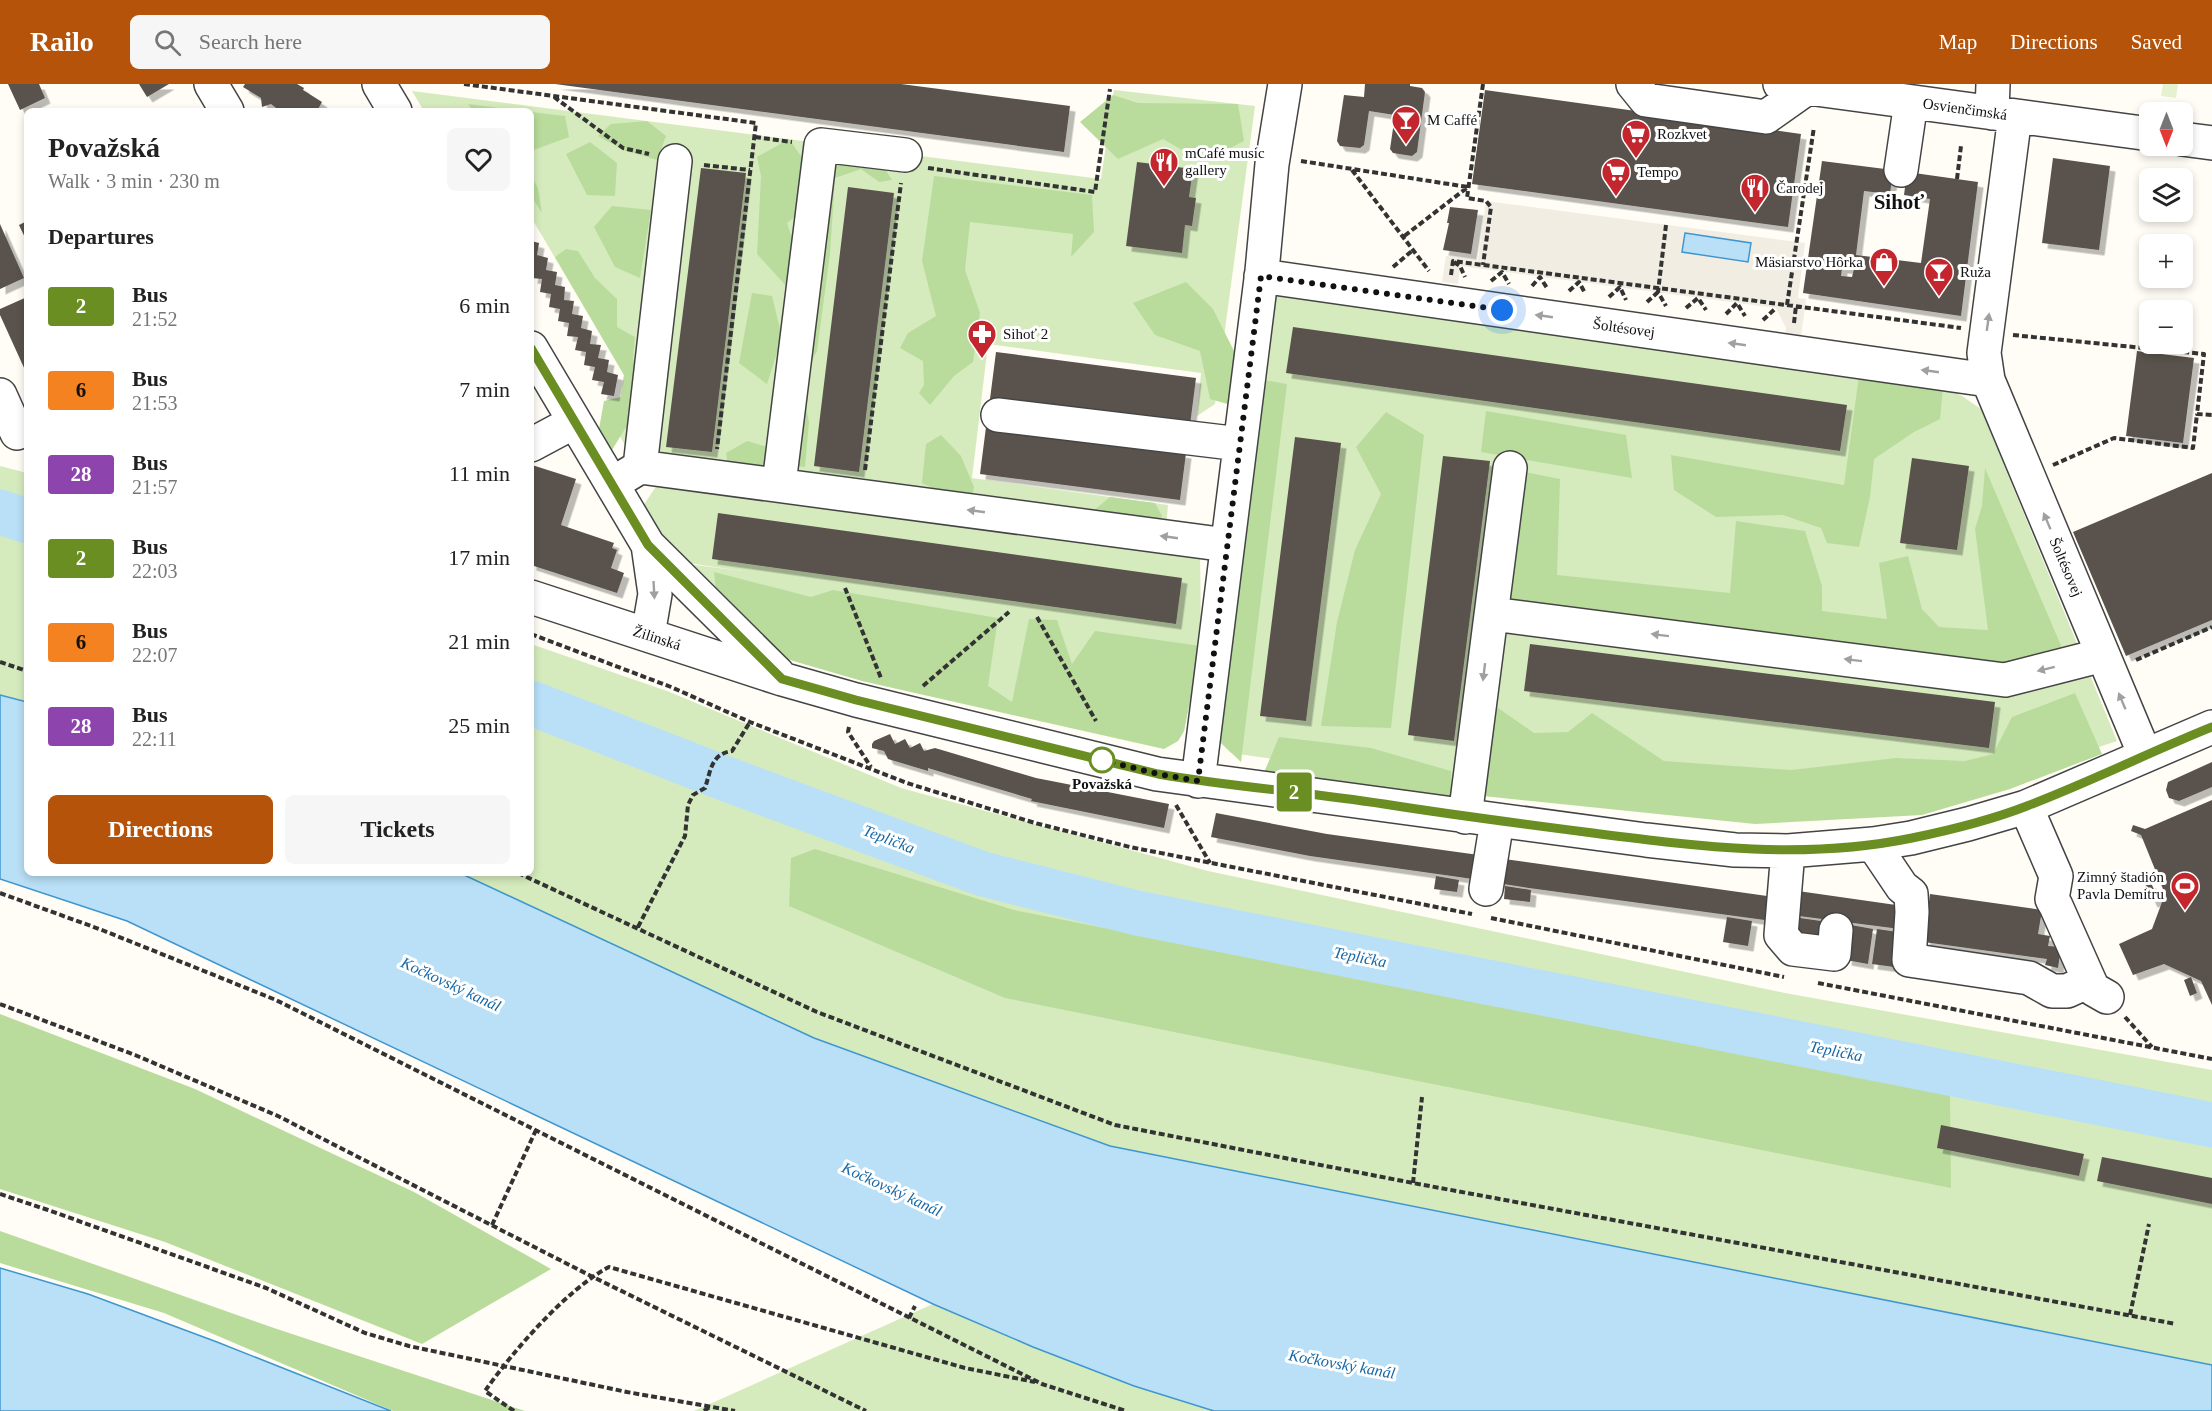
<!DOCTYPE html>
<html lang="en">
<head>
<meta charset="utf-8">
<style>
  body { margin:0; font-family:"Times New Roman",serif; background:#f6f6f6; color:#222; height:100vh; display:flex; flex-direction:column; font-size:22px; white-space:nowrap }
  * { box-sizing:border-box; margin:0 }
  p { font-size:20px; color:#767676 }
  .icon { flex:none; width:33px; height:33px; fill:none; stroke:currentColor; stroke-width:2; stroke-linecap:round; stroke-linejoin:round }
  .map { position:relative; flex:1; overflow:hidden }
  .panel { position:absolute; left:24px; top:24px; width:510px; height:768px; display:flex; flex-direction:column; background:#fff; border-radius:9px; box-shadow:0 3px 9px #0003 }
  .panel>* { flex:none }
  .badge { padding:0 12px; border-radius:4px; font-size:21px; line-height:39px }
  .needle { width:39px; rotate:180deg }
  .controls { position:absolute; left:2139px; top:18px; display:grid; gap:12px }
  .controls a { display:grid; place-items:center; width:54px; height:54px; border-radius:9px; background:#fff; box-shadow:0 3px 9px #0003; font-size:30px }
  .you { position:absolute; width:30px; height:30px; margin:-15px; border:4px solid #fff; border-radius:50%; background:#1a73e8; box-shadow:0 0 0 9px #1a73e833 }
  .map>.badge { position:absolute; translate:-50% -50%; box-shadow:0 0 0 3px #fff }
  h2 { padding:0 24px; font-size:22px; line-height:54px }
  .round { display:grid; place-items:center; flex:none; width:63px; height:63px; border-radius:9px; background:#f6f6f6 }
  .head { display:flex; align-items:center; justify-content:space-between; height:102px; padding:0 24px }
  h1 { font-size:28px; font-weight:800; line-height:45px }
  .primary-button { display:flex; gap:12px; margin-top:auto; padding:12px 24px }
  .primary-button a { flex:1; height:69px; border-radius:9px; background:#b45309; color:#fff; font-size:24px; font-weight:800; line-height:69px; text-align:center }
  .primary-button a+a { background:#f6f6f6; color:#222 }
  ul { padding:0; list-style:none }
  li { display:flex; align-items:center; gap:18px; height:84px; padding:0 24px }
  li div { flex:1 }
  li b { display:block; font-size:22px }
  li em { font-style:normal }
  li .badge { min-width:66px; font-weight:700; text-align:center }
  header { display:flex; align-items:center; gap:36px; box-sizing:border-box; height:84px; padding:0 30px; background:#b45309; color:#fff }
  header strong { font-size:28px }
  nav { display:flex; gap:33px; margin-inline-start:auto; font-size:21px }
  .search { width:420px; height:54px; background:#f6f6f6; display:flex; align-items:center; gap:15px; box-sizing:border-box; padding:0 21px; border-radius:9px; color:#767676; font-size:22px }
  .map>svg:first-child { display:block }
  .green { fill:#d5ebbd }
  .forest { fill:#b9dc9c }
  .pitch { fill:#e6f2cf }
  .plaza { fill:#f1ede2 }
  .water { fill:#b9e0f7; stroke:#3f96cf; stroke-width:1.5 }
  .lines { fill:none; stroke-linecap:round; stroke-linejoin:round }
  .river { stroke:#b9e0f7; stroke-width:45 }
  .building { fill:#5a524d; fill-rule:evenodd; filter:url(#shadow) }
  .minor-casing { stroke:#444; stroke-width:36 }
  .path { stroke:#333; stroke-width:4; stroke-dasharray:6 3; stroke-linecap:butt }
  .minor { stroke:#fff; stroke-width:33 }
  .oneway { fill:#a0a0a0 }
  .line-casing { stroke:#fff; stroke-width:14 }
  .line { stroke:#6b8e23; stroke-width:9 }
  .walk { stroke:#111; stroke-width:6; stroke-dasharray:0 10.8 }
  .stop-dot { fill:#fff; stroke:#6b8e23; stroke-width:3 }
  .labels { text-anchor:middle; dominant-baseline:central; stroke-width:6; stroke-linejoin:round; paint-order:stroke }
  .street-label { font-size:15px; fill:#111; stroke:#fff }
  .poi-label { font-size:15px; fill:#111; stroke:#fff; text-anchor:start }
  .stop-label { font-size:15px; font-weight:bold; fill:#111; stroke:#fff }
  .water-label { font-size:16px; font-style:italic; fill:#1768a6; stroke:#fff }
  .district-label { font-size:21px; font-weight:bold; fill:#111; stroke:#fff }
</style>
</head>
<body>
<header>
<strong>Railo</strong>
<div class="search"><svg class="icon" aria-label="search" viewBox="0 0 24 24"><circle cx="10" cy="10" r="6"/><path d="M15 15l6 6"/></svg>Search here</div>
<nav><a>Map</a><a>Directions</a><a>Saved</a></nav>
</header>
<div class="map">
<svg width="2212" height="1327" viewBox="0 0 2212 1327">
  <defs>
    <filter id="shadow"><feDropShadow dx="5.5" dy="5.5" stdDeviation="0" flood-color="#0004"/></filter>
  </defs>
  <rect width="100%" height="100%" fill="#fffdf5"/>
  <path class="green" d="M1114 6 1255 22 1215 320 1197 332 1201 289 988 260 972 394 1168 421 1166 444 651 377 626 363 603 322 620 318 624 291 531 133V27H424L412 7 1101 95Z
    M1275 209 1943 303 1962 312 1981 325 2117 657 1932 719 1700 727 1372 689 1231 669 1220 658Z
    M0 382 27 389V618L0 611Z
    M657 401 1200 470 1201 551 1184 647 1178 657 783 574 687 480 742 487 674 477 643 422Z
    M531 560 667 607 901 704 1208 787 1785 909 2212 986V1281L1110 1062 814 954 460 789H531Z
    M933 1220 1033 1263 1134 1302 1214 1327H694Z"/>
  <path class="forest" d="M1113 11 1138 19 1238 20 1244 57 1217 71 1182 66 1163 55 1118 75 1080 38Z
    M468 20 522 27H473Z
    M531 28 565 32 569 53 531 67Z
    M647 37 666 52 657 76 623 66 598 52 611 40Z
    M789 55 808 82 806 124 787 139 799 174 788 204 757 170 761 92 757 73Z
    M590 58 617 79 615 112 587 111 566 70Z
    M842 68 876 70 892 96 879 98 861 85 835 94 830 170 817 267 806 288 804 311 809 338 805 383 786 381 820 88Z
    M531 91 538 104 542 129 531 112Z
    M934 92 1092 111 1094 148 1071 173 1073 150 970 138 965 186 980 229 973 278 954 292 930 321 919 309 924 301 923 277 900 264 908 249 936 232 922 177Z
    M612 122 651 126 640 194 615 183 594 143Z
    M566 165 578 167 595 194 617 215V243L635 253 633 275 641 288 636 327 612 366 599 345 604 317 621 313 624 291 555 173Z
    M1186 198 1213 225 1236 271 1231 321 1210 315 1200 267 1155 251 1133 219Z
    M752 209 772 212 782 253 767 300 739 279Z
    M1859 292 1943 303 1940 335 1914 348 1874 375 1870 413 1859 463 1827 459 1821 444 1783 431 1716 433 1674 406 1671 371 1844 401Z
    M1264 296 1287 300 1241 678 1220 658Z
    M1486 327 1626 351 1632 394 1481 368Z
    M1386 328 1424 351 1391 644 1321 642 1337 538 1355 466 1381 410 1356 363Z
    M941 351 961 372 974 403 970 422 922 399 926 360Z
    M747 357 767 363 764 392 729 387 726 369Z
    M1985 384 2071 585 2049 592 1506 516 1525 388 1560 395 1557 491 1730 509 1736 437 1805 447 1822 502V527L1887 535 1879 479 1908 472 1922 525 1939 543 1988 546 1975 445 1982 422Z
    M1110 413 1155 419 1162 432 1153 447 1093 427Z
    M714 488 811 513 833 506 998 534 988 602 1012 618 1029 535 1057 536 1072 580 1095 547 1201 562 1184 647 1178 657 1164 665 862 597 783 574 718 523Z
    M2075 609 2102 670 2010 705 1922 731 1755 740 1483 712 1491 619 1534 649 1568 648 1592 629 1664 677 1791 686 1896 674 1965 677 1993 670 2012 633Z
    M1279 653 1371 664 1451 687 1452 715 1263 691Z
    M815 765 1014 826 1950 1011 1951 1104 1005 914 789 822 791 774Z
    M0 930 195 1005 414 1108 551 1185 422 1260 165 1158 0 1105Z
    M0 1147 274 1244 525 1327H393L164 1229 0 1179Z"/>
  <path class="pitch" d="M2163 0H2178L2176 14 2161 12Z"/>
  <path class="plaza" d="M1486 117 1805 159 1798 214 1806 215 1800 260 1784 258 1786 244 1776 224 1460 182 1458 200 1442 198 1446 172 1478 176Z"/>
  <path class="water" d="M1685 149 1751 159 1748 178 1682 168Z
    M0 611 27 618V789H460L814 954 1110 1062 2212 1281V1327H1214L1134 1302 1033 1263 933 1220 127 837 0 795Z
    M0 1184 88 1210 217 1258 391 1327H0Z"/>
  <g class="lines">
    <path class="river" d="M0 428 27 437
      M531 619 729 696 983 790 1137 829 2212 1041"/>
  </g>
  <path class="building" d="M8 0H39L45 14 20 26Z
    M139 0H169L147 13Z
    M245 0H297L304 4 303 6 322 18 317 27H274L276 24 271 20 262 23 261 14 243 3Z
    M555 0H901L1070 22 1064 68Z
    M1365 0H1410V2L1422 4 1425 8 1417 68 1412 72 1393 69 1390 65 1395 31 1369 27 1364 61 1360 64 1340 62 1337 57 1344 11 1364 13Z
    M1485 6 1801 50 1788 143 1472 100Z
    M2053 74 2110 82 2099 166 2042 159Z
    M1822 77 1893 86 1890 110 1864 107 1856 171 1921 179 1930 115 1904 111 1907 88 1978 98 1961 232 1803 209ZM1842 184 1854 185 1852 193 1841 192Z
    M1137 78 1193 85 1189 113 1196 114 1192 142 1185 141 1182 169 1126 162Z
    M701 84 746 89 712 368 666 363Z
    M848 103 894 109 859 388 814 382Z
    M1450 123 1478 126 1471 170 1443 166 1449 139H1447Z
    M27 137V158L19 141Z
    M0 140 24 194 0 205Z
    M531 157 539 159 537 171 548 174 546 186 557 188 555 201 565 203 564 216 574 217 572 230 583 232 581 244 592 247 590 260 601 261 598 274 609 276 607 288 618 291 614 312 601 310 604 298 592 296 595 283 584 281 586 268 575 266 578 253 567 252 569 239 558 237 560 225 549 223 551 210 540 208 542 195 532 194 534 180H531Z
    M27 213V285L25 286 0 231V225Z
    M1293 243 1847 321 1840 367 1286 289Z
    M2137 267 2194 274 2183 359 2126 352Z
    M996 268 1196 294 1190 341 990 315Z
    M986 343 1186 369 1180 416 980 390Z
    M1295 353 1341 359 1306 637 1260 632Z
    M1443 372 1490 377 1454 657 1408 651Z
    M1912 374 1969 382 1957 466 1900 459Z
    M532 381 576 395 561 441 614 459 612 464 617 466 611 484 624 489 617 509 531 481Z
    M2212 389V536L2126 572 2073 448Z
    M718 429 1182 494 1176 540 712 475Z
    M1530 560 1995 618 1989 664 1524 607Z
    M890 650 895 660 905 655 910 664 920 659 924 667 935 664 1036 694 1169 720 1164 744 1031 717 1032 715 941 688 928 684V687L888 675 884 667 872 664V660L874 657Z
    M2212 678V703L2179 717 2169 714 2166 706 2168 698Z
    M2212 716V921L2201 897 2164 880 2133 891 2119 860 2152 845 2165 810 2141 751 2131 747 2133 741 2145 745Z
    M1216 729 1327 750 1486 772 1480 796 1310 772 1211 753Z
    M1497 774 1767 812 1778 814 1772 837 1529 804 1497 799Z
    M1436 792 1459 796 1457 808 1434 805Z
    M2151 799 2159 816 2152 818 2145 802Z
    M1505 802 1531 806 1530 818 1504 815Z
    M1791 806 1903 822 1900 845 1791 831Z
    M1930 810 2042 826 2038 850 2050 852 2048 862 2061 863 2058 884 2045 881 2047 875 1924 858Z
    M1727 833 1752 837 1748 862 1723 858Z
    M1800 834 1821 837 1818 861 1796 857Z
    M1851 841 1873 845 1868 880 1846 876Z
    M1877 845 1898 848 1894 883 1872 880Z
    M2191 893 2197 909 2190 912 2184 896Z
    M1941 1041 2084 1070 2079 1092 1937 1064Z
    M2102 1073 2212 1094V1120L2097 1097Z"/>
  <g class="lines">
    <g class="minor-casing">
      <path id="minor" d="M211 0 227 27
        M379 0 395 27
        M1633 0 1646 16 1766 33 1807 4
        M1780 0 2150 50
        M1992 29 1993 0
        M2015 32 1984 269 1988 296 2145 671
        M2182 55 2212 59
        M1901 86 1911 18
        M1261 192 1988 296
        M531 264 648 461 778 590
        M0 311 17 349
        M998 331 1240 360
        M531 361 574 338
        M640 383 675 77
        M612 400 640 383 1227 461
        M779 400 821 61 905 71
        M648 461 655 510 648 551
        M531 513 782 595 856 616 1157 690 1646 756 1735 766 1788 767 1873 760 1911 754 1968 740 2026 723 2212 643
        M1492 530 2005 596 2103 571
        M1198 697 1262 187 1272 80 1285 0
        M2026 723 2056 792 2052 815 2056 822 2093 905 2107 913
        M1465 733 1510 384
        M1873 760 1902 803 1911 810 1912 828 1909 876 2029 894 2052 907H2067L2089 897
        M1788 767 1781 851 1793 865 1834 870 1836 846
        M1486 805 1497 737"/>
    </g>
    <path class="path" d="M464 0 756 39 717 365
      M1483 0 1467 114 1486 117 1491 123 1483 181
      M554 13 623 64 649 70
      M755 53 792 58
      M1301 77 1468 103 1403 153
      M704 81 750 86
      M928 84 1095 108 1110 5
      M1352 86 1429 187
      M1957 95 1961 62
      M1666 141 1658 208 1666 222
      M1454 178 1460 182 1465 193
      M1393 183 1413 166
      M1451 191 1453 177 1961 244
      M1491 197 1502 188 1509 200
      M1532 202 1540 193 1547 204
      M1569 207 1579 198 1585 209
      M1609 213 1620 203 1626 216
      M1647 218 1658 208
      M1787 221 1814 43
      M1686 224 1698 214 1706 226
      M1726 230 1737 219 1745 232
      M1763 236 1776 224
      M1794 239 1796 222
      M2013 251 2204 270 2197 330 2212 331
      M2053 381 2114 354 2193 364 2197 330
      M865 386 901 99
      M845 504 881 594
      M1037 533 1096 637
      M531 550 671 603 750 638 907 699 1035 739 1130 763 1472 830
      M2136 576 2212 543
      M0 578 27 587
      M923 602 1009 528
      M849 643 848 648 871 683
      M1176 721 1210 779
      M518 789 817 928 1115 1041 1413 1099 2176 1240
      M0 809 102 846 276 916 1042 1300 1126 1327
      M1491 834 1784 893
      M638 843 685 752 688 721 693 711 705 704C711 686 711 670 732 667L750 638
      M1818 899 2212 975
      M0 920 135 971 278 1032 591 1192 866 1327
      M2125 933 2152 963
      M1413 1099 1422 1013
      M0 1110 48 1126 266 1204 365 1249 409 1262 627 1308 735 1327
      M492 1141 536 1046
      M2130 1231 2149 1140
      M909 1234 915 1222
      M514 1327 485 1307C513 1267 567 1205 609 1183L965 1284 1035 1298
      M704 1327 711 1322"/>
    <use href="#minor" class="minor"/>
  </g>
  <defs><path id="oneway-solid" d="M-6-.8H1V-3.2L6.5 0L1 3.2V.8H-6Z" transform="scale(1.5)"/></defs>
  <g class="oneway">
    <use href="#oneway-solid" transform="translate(1544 232) rotate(-172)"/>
    <use href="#oneway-solid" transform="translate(1988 238) rotate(-82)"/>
    <use href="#oneway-solid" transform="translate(1737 260) rotate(-172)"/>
    <use href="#oneway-solid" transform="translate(1930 287) rotate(-172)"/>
    <use href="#oneway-solid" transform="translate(976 427) rotate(-172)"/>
    <use href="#oneway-solid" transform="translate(2047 437) rotate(-113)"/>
    <use href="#oneway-solid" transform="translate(1169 453) rotate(-172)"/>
    <use href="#oneway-solid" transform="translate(654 506) rotate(87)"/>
    <use href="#oneway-solid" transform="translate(1660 551) rotate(-173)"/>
    <use href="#oneway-solid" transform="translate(1853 576) rotate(-173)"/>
    <use href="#oneway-solid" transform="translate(2046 585) rotate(166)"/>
    <use href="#oneway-solid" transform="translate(1484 588) rotate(97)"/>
    <use href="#oneway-solid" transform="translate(2122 617) rotate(-113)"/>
  </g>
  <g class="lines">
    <g class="line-casing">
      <path id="line" d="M531 264 648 461 782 595 856 616 1158 690C1232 703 1308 708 1384 720 1453 731 1523 740 1593 749 1701 763 1805 776 1912 754 1951 746 1991 736 2027 722 2090 698 2150 668 2212 643"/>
    </g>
    <use href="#line" class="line"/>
    <path class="walk" d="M1102 676 1158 690 1198 697 1261 192 1502 226"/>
  </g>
  <defs>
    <g id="bar-pin" transform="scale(1.5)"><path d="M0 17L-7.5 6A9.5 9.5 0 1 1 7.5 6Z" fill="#c4262e" stroke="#fff"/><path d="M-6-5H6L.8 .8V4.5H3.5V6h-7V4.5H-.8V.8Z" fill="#fff"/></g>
    <g id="supermarket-pin" transform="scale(1.5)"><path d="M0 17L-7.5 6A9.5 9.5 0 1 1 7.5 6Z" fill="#c4262e" stroke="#fff"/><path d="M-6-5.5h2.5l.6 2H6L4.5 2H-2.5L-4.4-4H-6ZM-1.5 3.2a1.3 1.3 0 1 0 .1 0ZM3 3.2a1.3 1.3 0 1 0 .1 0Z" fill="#fff"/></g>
    <g id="restaurant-pin" transform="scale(1.5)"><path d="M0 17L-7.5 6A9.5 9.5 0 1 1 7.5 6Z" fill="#c4262e" stroke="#fff"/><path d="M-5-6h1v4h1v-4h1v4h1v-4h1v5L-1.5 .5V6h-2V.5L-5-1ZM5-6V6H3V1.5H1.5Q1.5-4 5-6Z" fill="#fff"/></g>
    <g id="shop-pin" transform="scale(1.5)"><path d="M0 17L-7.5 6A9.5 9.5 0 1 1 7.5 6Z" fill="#c4262e" stroke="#fff"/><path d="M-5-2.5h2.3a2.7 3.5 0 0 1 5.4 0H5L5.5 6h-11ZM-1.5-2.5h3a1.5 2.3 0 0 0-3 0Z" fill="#fff"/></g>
    <g id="pharmacy-pin" transform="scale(1.5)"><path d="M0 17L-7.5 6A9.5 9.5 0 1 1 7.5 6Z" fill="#c4262e" stroke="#fff"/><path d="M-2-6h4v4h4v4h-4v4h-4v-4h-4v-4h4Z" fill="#fff"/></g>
    <g id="stadium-pin" transform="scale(1.5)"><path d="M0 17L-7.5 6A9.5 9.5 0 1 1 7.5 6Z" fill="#c4262e" stroke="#fff"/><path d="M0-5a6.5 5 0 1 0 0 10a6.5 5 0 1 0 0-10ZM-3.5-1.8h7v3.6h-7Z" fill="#fff"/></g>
  </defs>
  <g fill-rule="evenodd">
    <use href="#bar-pin" x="1406" y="36"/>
    <use href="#supermarket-pin" x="1636" y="50"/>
    <use href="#restaurant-pin" x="1164" y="78"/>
    <use href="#supermarket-pin" x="1616" y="88"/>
    <use href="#restaurant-pin" x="1755" y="104"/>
    <use href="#shop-pin" x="1884" y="178"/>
    <use href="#bar-pin" x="1939" y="188"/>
    <use href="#pharmacy-pin" x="982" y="250"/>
    <use href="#stadium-pin" x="2185" y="802"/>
  </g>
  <circle class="stop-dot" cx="1102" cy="676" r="12"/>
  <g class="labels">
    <g class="street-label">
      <text transform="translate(1965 25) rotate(8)">Osvienčimská</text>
      <text transform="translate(1624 244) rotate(8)">Šoltésovej</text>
      <text transform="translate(2066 483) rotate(67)">Šoltésovej</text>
      <text transform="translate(657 554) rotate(18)">Žilinská</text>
    </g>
    <g class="poi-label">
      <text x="1427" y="36">M Caffé</text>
      <text x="1657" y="50">Rozkvet</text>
      <text x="1185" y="69">mCafé music<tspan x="1185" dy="17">gallery</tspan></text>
      <text x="1637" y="88">Tempo</text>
      <text x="1776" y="104">Čarodej</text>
      <text x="1863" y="178" text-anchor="end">Mäsiarstvo Hôrka</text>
      <text x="1960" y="188">Ruža</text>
      <text x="1003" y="250">Sihoť 2</text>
      <text x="2164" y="793" text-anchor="end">Zimný štadión<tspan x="2164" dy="17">Pavla Demitru</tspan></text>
    </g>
    <g class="stop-label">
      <text x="1102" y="700">Považská</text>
    </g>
    <g class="water-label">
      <text transform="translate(889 755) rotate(21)">Teplička</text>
      <text transform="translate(1360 873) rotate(11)">Teplička</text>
      <text transform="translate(451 900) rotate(25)">Kočkovský kanál</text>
      <text transform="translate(1836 967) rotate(11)">Teplička</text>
      <text transform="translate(892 1105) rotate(25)">Kočkovský kanál</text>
      <text transform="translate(1342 1280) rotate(10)">Kočkovský kanál</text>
    </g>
    <g class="district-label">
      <text x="1899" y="118">Sihoť</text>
    </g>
  </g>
</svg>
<div class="controls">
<a><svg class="needle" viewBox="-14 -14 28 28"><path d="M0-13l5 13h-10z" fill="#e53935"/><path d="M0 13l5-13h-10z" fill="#767676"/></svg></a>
<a><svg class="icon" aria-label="layers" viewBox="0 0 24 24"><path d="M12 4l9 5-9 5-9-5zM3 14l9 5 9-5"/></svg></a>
<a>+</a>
<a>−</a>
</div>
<div class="you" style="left:1502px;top:226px"></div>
<b class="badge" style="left:1294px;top:708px;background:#6b8e23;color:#fff">2</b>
<section class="panel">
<div class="head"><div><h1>Považská</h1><p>Walk · 3 min · 230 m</p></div><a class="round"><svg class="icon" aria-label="heart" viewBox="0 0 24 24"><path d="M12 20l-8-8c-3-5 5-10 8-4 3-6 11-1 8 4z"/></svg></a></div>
<h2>Departures</h2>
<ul>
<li><span class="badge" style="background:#6b8e23;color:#fff">2</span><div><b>Bus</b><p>21:52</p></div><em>6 min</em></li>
<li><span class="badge" style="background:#f58220;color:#111">6</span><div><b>Bus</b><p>21:53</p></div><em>7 min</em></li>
<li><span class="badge" style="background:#8e44ad;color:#fff">28</span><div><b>Bus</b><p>21:57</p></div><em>11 min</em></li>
<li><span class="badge" style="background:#6b8e23;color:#fff">2</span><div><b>Bus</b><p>22:03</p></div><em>17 min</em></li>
<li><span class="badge" style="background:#f58220;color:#111">6</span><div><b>Bus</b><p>22:07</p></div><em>21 min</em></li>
<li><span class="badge" style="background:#8e44ad;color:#fff">28</span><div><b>Bus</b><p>22:11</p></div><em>25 min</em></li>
</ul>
<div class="primary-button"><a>Directions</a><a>Tickets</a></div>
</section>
</div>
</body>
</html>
